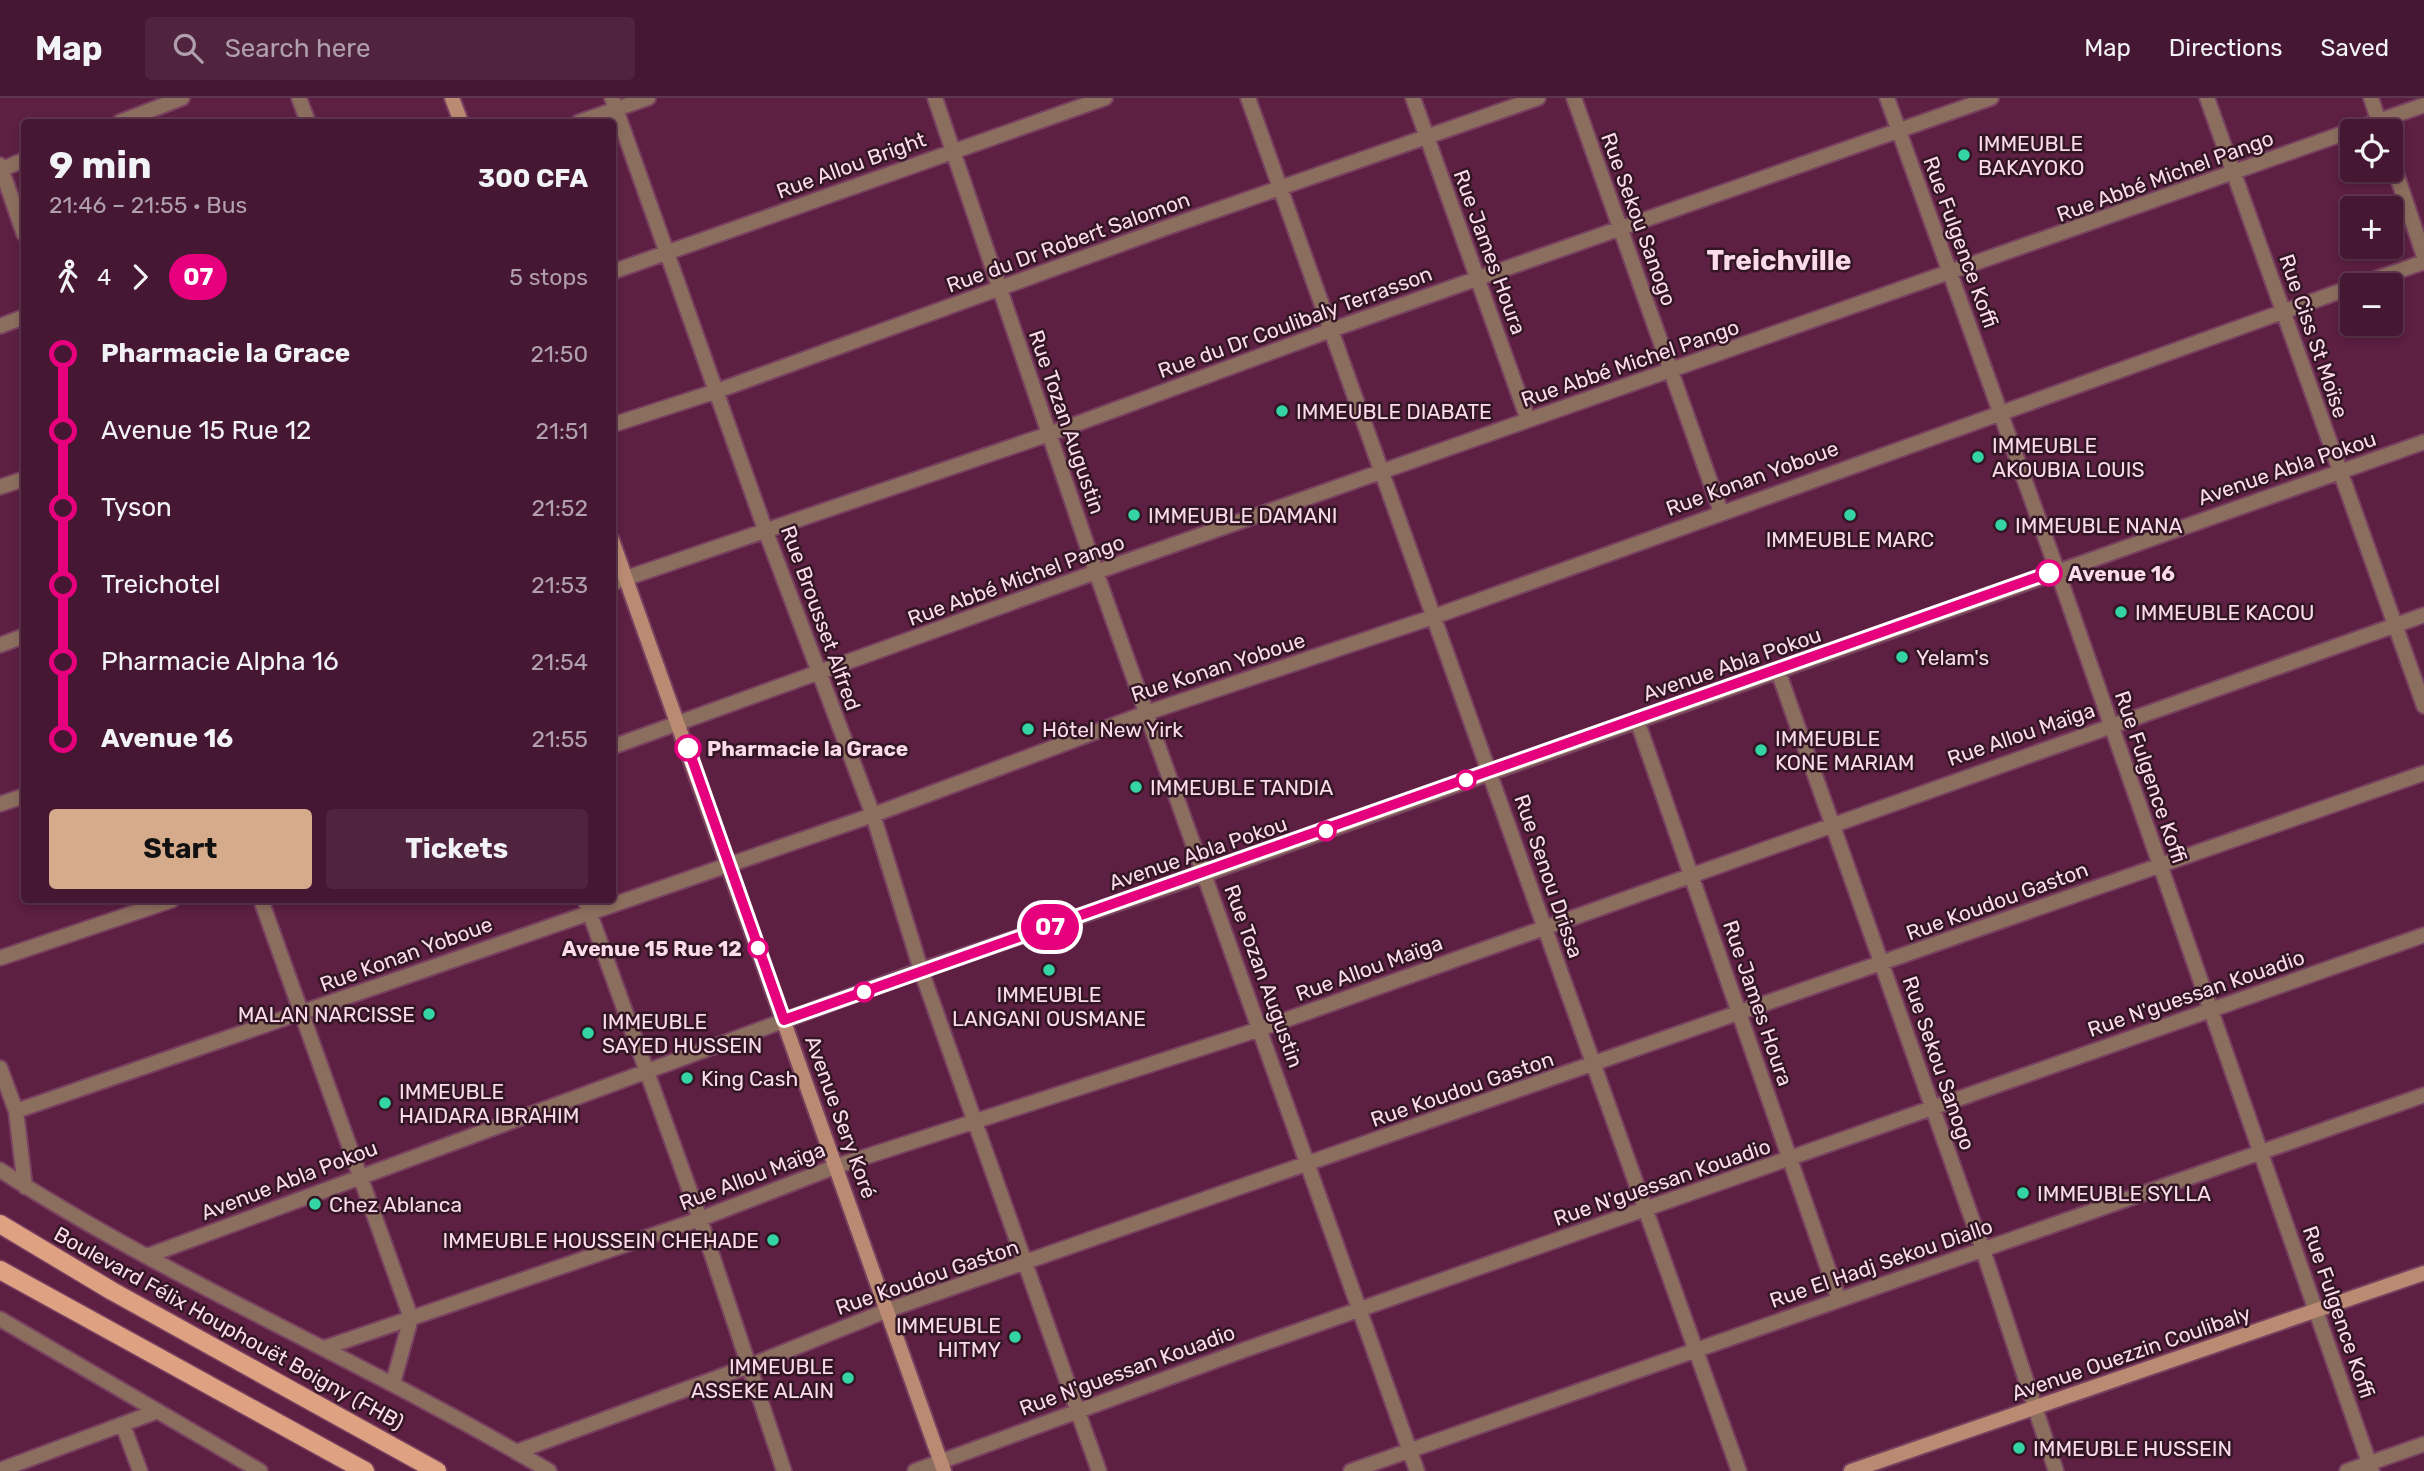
<!DOCTYPE html>
<html lang="en">
<head>
<meta charset="utf-8">
<style>
  body { margin:0; font-family:Rubik,sans-serif; background:#50243e; color:#f1f3f6; height:100vh; display:flex; flex-direction:column; font-size:26px; white-space:nowrap }
  * { box-sizing:border-box; margin:0 }
  p { font-size:23px; color:#b09fac }
  .icon { flex:none; width:38px; height:38px; fill:none; stroke:currentColor; stroke-width:2; stroke-linecap:round; stroke-linejoin:round }
  .map { position:relative; flex:1; overflow:hidden }
  .drawer { position:absolute; left:21px; top:21px; width:595px; height:784px; display:flex; flex-direction:column; background:#461732; border-radius:7px; box-shadow:0 4px 10px #0003,0 0 0 2px #5e364d }
  .drawer>* { flex:none }
  .badge { padding:0 14px; border-radius:23px; font-size:24px; line-height:46px }
  .fabs { position:absolute; left:2340px; top:21px; display:grid; gap:14px }
  .fabs a { display:grid; place-items:center; width:63px; height:63px; border-radius:7px; background:#461732; box-shadow:0 4px 10px #0003,0 0 0 2px #5e364d; font-size:35px }
  .map>.badge { position:absolute; translate:-50% -50%; box-shadow:0 0 0 4px #fff }
  .legs { display:flex; align-items:center; gap:10px; height:77px; padding:0 28px; font-size:23px }
  .legs p { margin-inline-start:auto }
  .overview { display:flex; align-items:center; justify-content:space-between; height:119px; padding:0 28px }
  h1 { font-size:38px; font-weight:700; line-height:52px }
  .primary-button { display:flex; gap:14px; margin-top:auto; padding:14px 28px }
  .primary-button a { flex:1; height:80px; border-radius:7px; background:#d6ab8b; color:#111; font-size:28px; font-weight:700; line-height:80px; text-align:center }
  .primary-button a+a { background:#50243e; color:#f1f3f6 }
  ul { padding:0 28px; list-style:none }
  li { display:flex; align-items:center; gap:24px; height:77px; font-size:26px }
  li i { display:grid; place-items:center; width:10px; height:100%; margin:0 9px; background:currentColor }
  li i::after { content:''; width:18px; height:18px; margin:-9px; border:5px solid; border-radius:50%; background:#461732 }
  li p { margin-inline-start:auto }
  li:first-child i { background:linear-gradient(#0000 50%,currentColor 0) }
  li:last-child i { background:linear-gradient(currentColor 50%,#0000 0) }
  header { display:flex; align-items:center; gap:42px; box-sizing:border-box; height:98px; padding:0 35px; background:#461732; border-bottom:2px solid #5e364d }
  header strong { font-size:33px }
  nav { display:flex; gap:38px; margin-inline-start:auto; font-size:24px }
  .search { width:490px; height:63px; background:#50243e; display:flex; align-items:center; gap:18px; box-sizing:border-box; padding:0 24px; border-radius:7px; color:#b09fac; font-size:26px }
  .map>svg:first-child { display:block }
  .lines { fill:none; stroke-linecap:round; stroke-linejoin:round }
  .street-casing { stroke:#794160; stroke-width:18 }
  .secondary-casing { stroke:#794160; stroke-width:18 }
  .primary-casing { stroke:#794160; stroke-width:21 }
  .street { stroke:#8c6e5e; stroke-width:14 }
  .secondary { stroke:#ba8b72; stroke-width:14 }
  .primary { stroke:#dea181; stroke-width:18 }
  .line-1-casing { stroke:#fff; stroke-width:16 }
  .line-1 { stroke:#e6007e; stroke-width:10 }
  .poi-dot { fill:#35d4a7; stroke:#321624; stroke-width:2.5 }
  .stop-1-dot { fill:#fff; stroke:#e6007e; stroke-width:3.5 }
  .labels { text-anchor:middle; dominant-baseline:central; stroke-width:5; stroke-linejoin:round; paint-order:stroke }
  .poi-label { font-size:21px; fill:#fbdbe9; stroke:#321624; text-anchor:start }
  .street-label { font-size:21px; fill:#fbdbe9; stroke:#321624 }
  .stop-label { font-size:21px; font-weight:bold; fill:#fbdbe9; stroke:#321624; text-anchor:start }
  .district-label { font-size:28px; font-weight:bold; fill:#fbdbe9; stroke:#321624 }
</style>
</head>
<body>
<header>
<strong>Map</strong>
<div class="search"><svg class="icon" aria-label="search" viewBox="0 0 24 24"><circle cx="10" cy="10" r="6"/><path d="M15 15l6 6"/></svg>Search here</div>
<nav><a>Map</a><a>Directions</a><a>Saved</a></nav>
</header>
<div class="map">
<svg width="2424" height="1373" viewBox="0 0 2424 1373">
  <rect width="100%" height="100%" fill="#5d1f42"/>
  <g class="lines">
    <g class="street-casing">
      <path id="street" d="M299 0 308 24
        M612 0 766 434 873 717 921 872 1099 1373
        M935 0 1096 474 1417 1373
        M1248 0 1739 1373
        M1413 0 1528 322
        M1574 0 1721 414
        M1887 0 2057 472 2372 1373
        M2207 0 2424 608
        M2371 0 2382 33
        M120 24 182 0
        M579 24 648 0
        M2390 57 2424 158
        M0 67 24 136
        M0 72 24 62
        M612 174 1105 0
        M2358 187 2424 164
        M0 228 24 219
        M612 327 717 293 1168 129 1538 0
        M0 389 24 381
        M612 485 1049 336 1331 232 1991 0
        M0 547 24 538
        M1778 573 1983 1152 2056 1373
        M1637 622 1839 1202
        M612 649 1096 474 2424 7
        M0 706 24 698
        M261 802 411 1220 393 1285
        M585 802 700 1121 784 1373
        M0 860 172 802
        M0 970 16 1013 25 1089
        M16 1013 873 717 1146 615 1433 519 2352 189
        M0 1072C175 1185 370 1266 549 1373
        M147 1158 921 872 1205 776 2424 344
        M0 1221 260 1373
        M324 1250 700 1121 837 1068 1260 931 2424 517
        M123 1327 140 1373
        M516 1354 749 1268 888 1212 2424 675
        M0 1372 158 1313
        M915 1373 1244 1252 2424 837
        M1351 1373 2424 997
        M2347 1373 2424 1346"/>
    </g>
    <g class="secondary-casing">
      <path id="secondary" d="M452 0 461 24
        M612 442 944 1373
        M1851 1373 2424 1175"/>
    </g>
    <g class="primary-casing">
      <path id="primary" d="M0 1126 112 1193 437 1373
        M0 1172 365 1373"/>
    </g>
    <use href="#street" class="street"/>
    <use href="#secondary" class="secondary"/>
    <use href="#primary" class="primary"/>
  </g>
  <g class="lines">
    <g class="line-1-casing">
      <path id="line-1" d="M688 650 784 922 2049 475"/>
    </g>
    <use href="#line-1" class="line-1"/>
  </g>
  <g class="poi-dot">
    <circle cx="1964" cy="57" r="7"/>
    <circle cx="1282" cy="313" r="7"/>
    <circle cx="1978" cy="359" r="7"/>
    <circle cx="1134" cy="417" r="7"/>
    <circle cx="1850" cy="417" r="7"/>
    <circle cx="2001" cy="427" r="7"/>
    <circle cx="2121" cy="514" r="7"/>
    <circle cx="1902" cy="559" r="7"/>
    <circle cx="1028" cy="631" r="7"/>
    <circle cx="1761" cy="652" r="7"/>
    <circle cx="1136" cy="689" r="7"/>
    <circle cx="1049" cy="872" r="7"/>
    <circle cx="429" cy="916" r="7"/>
    <circle cx="588" cy="935" r="7"/>
    <circle cx="687" cy="980" r="7"/>
    <circle cx="385" cy="1005" r="7"/>
    <circle cx="2023" cy="1095" r="7"/>
    <circle cx="315" cy="1106" r="7"/>
    <circle cx="773" cy="1142" r="7"/>
    <circle cx="1015" cy="1239" r="7"/>
    <circle cx="848" cy="1280" r="7"/>
    <circle cx="2019" cy="1350" r="7"/>
  </g>
  <g class="stop-1-dot">
    <circle cx="2049" cy="475" r="12"/>
    <circle cx="688" cy="650" r="12"/>
    <circle cx="1466" cy="682" r="9"/>
    <circle cx="1326" cy="733" r="9"/>
    <circle cx="758" cy="850" r="9"/>
    <circle cx="864" cy="894" r="9"/>
  </g>
  <g class="labels">
    <g class="poi-label">
      <text x="1978" y="45">IMMEUBLE<tspan x="1978" dy="24">BAKAYOKO</tspan></text>
      <text x="1296" y="313">IMMEUBLE DIABATE</text>
      <text x="1992" y="347">IMMEUBLE<tspan x="1992" dy="24">AKOUBIA LOUIS</tspan></text>
      <text x="1148" y="417">IMMEUBLE DAMANI</text>
      <text x="2015" y="427">IMMEUBLE NANA</text>
      <text x="1850" y="441" text-anchor="middle">IMMEUBLE MARC</text>
      <text x="2135" y="514">IMMEUBLE KACOU</text>
      <text x="1916" y="559">Yelam's</text>
      <text x="1042" y="631">Hôtel New Yirk</text>
      <text x="1775" y="640">IMMEUBLE<tspan x="1775" dy="24">KONE MARIAM</tspan></text>
      <text x="1150" y="689">IMMEUBLE TANDIA</text>
      <text x="1049" y="896" text-anchor="middle">IMMEUBLE<tspan x="1049" dy="24">LANGANI OUSMANE</tspan></text>
      <text x="415" y="916" text-anchor="end">MALAN NARCISSE</text>
      <text x="602" y="923">IMMEUBLE<tspan x="602" dy="24">SAYED HUSSEIN</tspan></text>
      <text x="701" y="980">King Cash</text>
      <text x="399" y="993">IMMEUBLE<tspan x="399" dy="24">HAIDARA IBRAHIM</tspan></text>
      <text x="2037" y="1095">IMMEUBLE SYLLA</text>
      <text x="329" y="1106">Chez Ablanca</text>
      <text x="759" y="1142" text-anchor="end">IMMEUBLE HOUSSEIN CHEHADE</text>
      <text x="1001" y="1227" text-anchor="end">IMMEUBLE<tspan x="1001" dy="24">HITMY</tspan></text>
      <text x="834" y="1268" text-anchor="end">IMMEUBLE<tspan x="834" dy="24">ASSEKE ALAIN</tspan></text>
      <text x="2033" y="1350">IMMEUBLE HUSSEIN</text>
    </g>
    <g class="street-label">
      <text transform="translate(851 67) rotate(-20)">Rue Allou Bright</text>
      <text transform="translate(2165 78) rotate(-20)">Rue Abbé Michel Pango</text>
      <text transform="translate(1639 121) rotate(70)">Rue Sekou Sanogo</text>
      <text transform="translate(1068 144) rotate(-20)">Rue du Dr Robert Salomon</text>
      <text transform="translate(1961 144) rotate(70)">Rue Fulgence Koffi</text>
      <text transform="translate(1490 154) rotate(70)">Rue James Houra</text>
      <text transform="translate(1295 224) rotate(-20)">Rue du Dr Coulibaly Terrasson</text>
      <text transform="translate(2314 238) rotate(71)">Rue Ciss St Moïse</text>
      <text transform="translate(1630 265) rotate(-19)">Rue Abbé Michel Pango</text>
      <text transform="translate(1067 324) rotate(71)">Rue Tozan Augustin</text>
      <text transform="translate(2287 370) rotate(-19)">Avenue Abla Pokou</text>
      <text transform="translate(1752 380) rotate(-20)">Rue Konan Yoboue</text>
      <text transform="translate(1016 482) rotate(-20)">Rue Abbé Michel Pango</text>
      <text transform="translate(821 520) rotate(70)">Rue Brousset Alfred</text>
      <text transform="translate(1732 566) rotate(-19)">Avenue Abla Pokou</text>
      <text transform="translate(1218 569) rotate(-18)">Rue Konan Yoboue</text>
      <text transform="translate(2021 636) rotate(-19)">Rue Allou Maïga</text>
      <text transform="translate(2151 679) rotate(71)">Rue Fulgence Koffi</text>
      <text transform="translate(1198 755) rotate(-19)">Avenue Abla Pokou</text>
      <text transform="translate(1549 778) rotate(71)">Rue Senou Drissa</text>
      <text transform="translate(1997 803) rotate(-20)">Rue Koudou Gaston</text>
      <text transform="translate(406 856) rotate(-20)">Rue Konan Yoboue</text>
      <text transform="translate(1369 870) rotate(-20)">Rue Allou Maïga</text>
      <text transform="translate(1264 878) rotate(70)">Rue Tozan Augustin</text>
      <text transform="translate(2196 895) rotate(-19)">Rue N'guessan Kouadio</text>
      <text transform="translate(1758 905) rotate(71)">Rue James Houra</text>
      <text transform="translate(1939 965) rotate(71)">Rue Sekou Sanogo</text>
      <text transform="translate(1462 991) rotate(-19)">Rue Koudou Gaston</text>
      <text transform="translate(841 1019) rotate(70)">Avenue Sery Koré</text>
      <text transform="translate(752 1078) rotate(-21)">Rue Allou Maïga</text>
      <text transform="translate(289 1082) rotate(-21)">Avenue Abla Pokou</text>
      <text transform="translate(1662 1084) rotate(-19)">Rue N'guessan Kouadio</text>
      <text transform="translate(1881 1165) rotate(-19)">Rue El Hadj Sekou Diallo</text>
      <text transform="translate(927 1179) rotate(-19)">Rue Koudou Gaston</text>
      <text transform="translate(2339 1214) rotate(71)">Rue Fulgence Koffi</text>
      <text transform="translate(229 1230) rotate(29)">Boulevard Félix Houphouët Boigny (FHB)</text>
      <text transform="translate(2131 1255) rotate(-19)">Avenue Ouezzin Coulibaly</text>
      <text transform="translate(1127 1272) rotate(-20)">Rue N'guessan Kouadio</text>
    </g>
    <g class="stop-label">
      <text x="2068" y="475">Avenue 16</text>
      <text x="707" y="650">Pharmacie la Grace</text>
      <text x="742" y="850" text-anchor="end">Avenue 15 Rue 12</text>
    </g>
    <g class="district-label">
      <text x="1779" y="162">Treichville</text>
    </g>
  </g>
</svg>
<div class="fabs">
<a><svg class="icon" aria-label="locate" viewBox="0 0 24 24"><circle cx="12" cy="12" r="6"/><path d="M12 2v4M12 18v4M2 12h4M18 12h4"/></svg></a>
<a>+</a>
<a>−</a>
</div>
<b class="badge" style="left:1050px;top:829px;background:#e6007e;color:#fff">07</b>
<section class="drawer">
<div class="overview"><div><h1>9 min</h1><p>21:46 – 21:55 · Bus</p></div><b>300 CFA</b></div>
<div class="legs"><svg class="icon" aria-label="walk" viewBox="0 0 24 24"><circle cx="13" cy="4" r="2"/><path d="M13 8l-2 6 4 7M11 14l-3 7M7 12l3-4h3l4 4"/></svg>4<svg class="icon" aria-label="forward" viewBox="0 0 24 24"><path d="M9 5l7 7-7 7"/></svg><b class="badge" style="background:#e6007e;color:#fff">07</b><p>5 stops</p></div>
<ul>
<li><i style="color:#e6007e"></i><b>Pharmacie la Grace</b><p>21:50</p></li>
<li><i style="color:#e6007e"></i><span>Avenue 15 Rue 12</span><p>21:51</p></li>
<li><i style="color:#e6007e"></i><span>Tyson</span><p>21:52</p></li>
<li><i style="color:#e6007e"></i><span>Treichotel</span><p>21:53</p></li>
<li><i style="color:#e6007e"></i><span>Pharmacie Alpha 16</span><p>21:54</p></li>
<li><i style="color:#e6007e"></i><b>Avenue 16</b><p>21:55</p></li>
</ul>
<div class="primary-button"><a>Start</a><a>Tickets</a></div>
</section>
</div>
</body>
</html>
